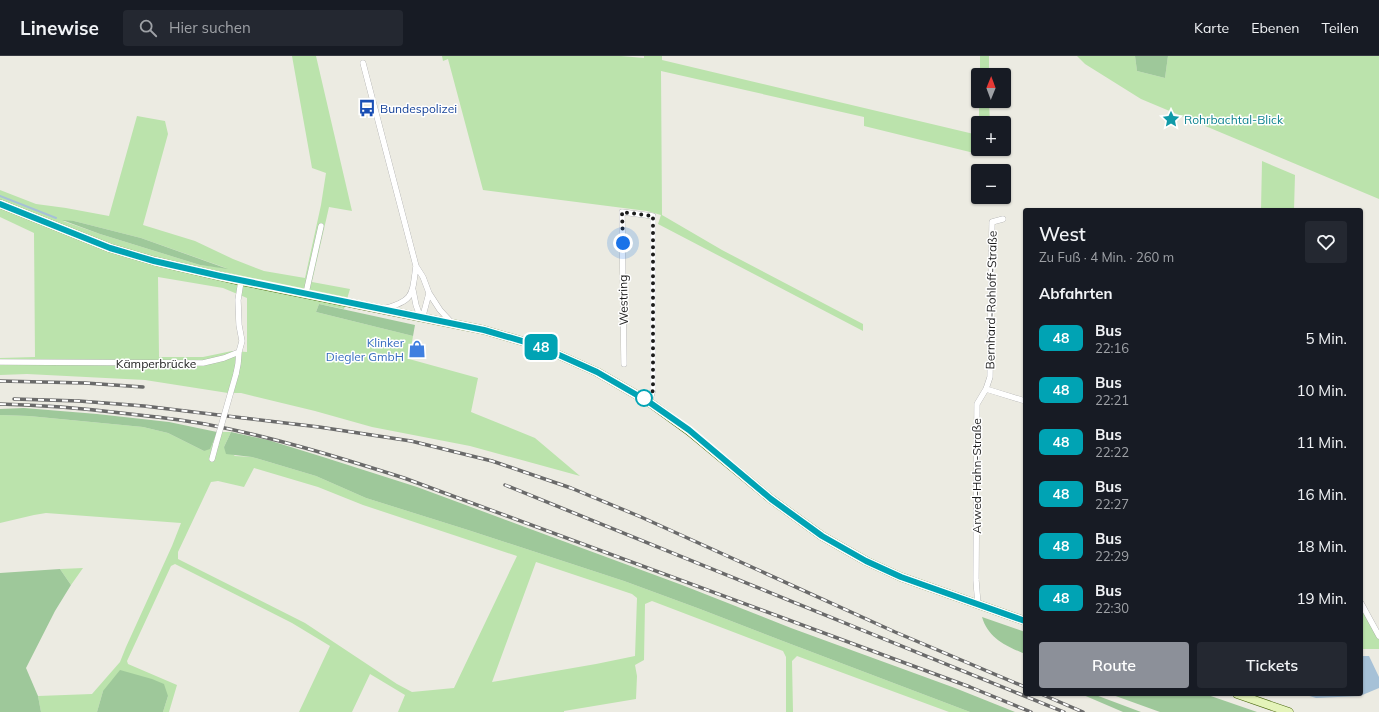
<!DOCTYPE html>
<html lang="de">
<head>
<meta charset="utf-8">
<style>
  body { margin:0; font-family:Mulish,sans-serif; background:#242831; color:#f1f3f6; height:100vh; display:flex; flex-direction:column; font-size:15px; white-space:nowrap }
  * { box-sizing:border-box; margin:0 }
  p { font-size:13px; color:#9ea1a6 }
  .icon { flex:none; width:22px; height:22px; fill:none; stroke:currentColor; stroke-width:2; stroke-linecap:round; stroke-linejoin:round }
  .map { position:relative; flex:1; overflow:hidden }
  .panel { position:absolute; left:1023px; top:152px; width:340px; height:488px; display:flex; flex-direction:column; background:#171b24; border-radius:4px; box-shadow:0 1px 3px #0004 }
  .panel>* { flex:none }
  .badge { padding:0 8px; border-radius:6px; font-size:14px; line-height:26px }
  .needle { width:26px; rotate:1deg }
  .tools { position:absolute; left:971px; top:12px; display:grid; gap:8px }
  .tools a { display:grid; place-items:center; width:40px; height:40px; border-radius:4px; background:#171b24; box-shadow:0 1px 3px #0004; font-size:20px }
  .you { position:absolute; width:20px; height:20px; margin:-10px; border:3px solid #fff; border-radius:50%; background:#1a73e8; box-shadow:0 0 0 6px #1a73e833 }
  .map>.badge { position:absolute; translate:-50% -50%; box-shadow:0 0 0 2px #fff }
  h2 { padding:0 16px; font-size:15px; line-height:36px }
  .round { display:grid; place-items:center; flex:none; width:42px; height:42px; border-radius:4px; background:#242831 }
  .summary { display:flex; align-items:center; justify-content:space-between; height:68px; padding:0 16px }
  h1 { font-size:19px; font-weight:600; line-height:30px }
  .primary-button { display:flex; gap:8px; margin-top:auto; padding:8px 16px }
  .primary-button a { flex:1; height:46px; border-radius:4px; background:#8c9099; color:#fff; font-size:16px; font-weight:600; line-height:46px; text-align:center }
  .primary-button a+a { background:#242831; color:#f1f3f6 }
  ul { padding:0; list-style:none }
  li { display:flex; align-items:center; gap:12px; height:52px; padding:0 16px }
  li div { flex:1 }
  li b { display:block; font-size:15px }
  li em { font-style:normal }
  li .badge { min-width:44px; font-weight:700; text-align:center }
  header { display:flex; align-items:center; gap:24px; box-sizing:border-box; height:56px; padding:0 20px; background:#171b24; border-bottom:1px solid #363941 }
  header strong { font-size:19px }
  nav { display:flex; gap:22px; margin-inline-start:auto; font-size:14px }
  .search { width:280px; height:36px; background:#242831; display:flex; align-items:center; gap:10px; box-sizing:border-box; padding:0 14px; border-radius:4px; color:#9ea1a6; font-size:15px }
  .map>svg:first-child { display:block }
  .grass { fill:#bbe3ac; fill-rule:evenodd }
  .forest { fill:#9ec89a }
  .water { fill:#a6c1d7 }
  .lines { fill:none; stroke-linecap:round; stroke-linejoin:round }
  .stream { stroke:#a6c1d7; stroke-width:2 }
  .street-casing { stroke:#a0a0a0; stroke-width:6 }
  .secondary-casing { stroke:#4a680e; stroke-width:9 }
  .street { stroke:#fff; stroke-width:5.5 }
  .secondary { stroke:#e4f3b9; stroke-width:8 }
  .rail-casing { stroke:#6a6a6a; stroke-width:3.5 }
  .rail { stroke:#fff; stroke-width:2; stroke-dasharray:6; stroke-linecap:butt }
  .street-bridge-casing { stroke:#a0a0a0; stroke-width:6; stroke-linecap:butt }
  .street-bridge { stroke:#fff; stroke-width:5.5 }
  .line-casing { stroke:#fff; stroke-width:9 }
  .line { stroke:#00a3b4; stroke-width:6 }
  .walk { stroke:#1c1c1c; stroke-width:4; stroke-dasharray:0 7.2 }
  .stop-dot { fill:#fff; stroke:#00a3b4; stroke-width:2 }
  .labels { text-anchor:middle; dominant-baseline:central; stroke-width:3; stroke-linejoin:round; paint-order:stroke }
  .transit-label { font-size:12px; fill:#164399; stroke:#fff; text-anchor:start }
  .culture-label { font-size:12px; fill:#0d838f; stroke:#fff; text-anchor:start }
  .street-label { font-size:12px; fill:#1c1c1c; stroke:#fff }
  .shop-label { font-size:12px; fill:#366cbe; stroke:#fff; text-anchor:end }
</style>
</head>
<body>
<header>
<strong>Linewise</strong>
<div class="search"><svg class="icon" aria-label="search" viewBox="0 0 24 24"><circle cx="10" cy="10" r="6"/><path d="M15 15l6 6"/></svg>Hier suchen</div>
<nav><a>Karte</a><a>Ebenen</a><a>Teilen</a></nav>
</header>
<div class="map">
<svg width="1379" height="656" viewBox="0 0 1379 656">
  <rect width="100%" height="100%" fill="#ecebe2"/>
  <path class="grass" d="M292 0H316L352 155 329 151 312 226 350 233 344 253 319 248 316 256 413 280 409 303 478 322 471 356 535 382 580 420 470 390 372 371 315 355 241 337H228L145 324 27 318 0 319V302L35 301 34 177 0 161V134L36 148 66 152 109 160 137 60 165 65 168 78 143 169 195 185 233 203 264 215 305 222 321 149 326 117 312 112ZM63 165H74L141 182 226 212 200 209 100 178ZM158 221 223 232 247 242V296L232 295 203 301H159Z
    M442 0H621L644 2V0H662V4L978 79V93H990L989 100 974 97 864 70V61L661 15 662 159 722 194 863 268V275L658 168 661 159 647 155 483 134 448 3 443 5Z
    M980 0H989V19H980Z
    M1077 0H1135L1137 15 1165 22 1168 0H1379V143L1141 43 1085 8Z
    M979 45H989L990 67H979Z
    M1262 105 1295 119 1294 154H1261Z
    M0 359 29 360 143 371 168 377 204 395 217 376H231L224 391 235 400 252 401 316 420 366 442 468 474 624 525 700 553 788 587 970 656H949L797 600 792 605 793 656H786V601L783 595 652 545 645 548 644 604 635 609 637 620 636 643 564 655V656H398L405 639 370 618 352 656H299L330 590 292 567 175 508 171 510 127 605 128 608 177 629 169 656H163L168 640 103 635 97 656H41L38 640 92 638 120 606 126 591 172 490 181 467 46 457 34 459 0 467ZM254 412 318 431 363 449 517 500 454 632 412 636 397 628 305 567 178 503V496L211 426 218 425 244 431ZM536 506 632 538 637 542 635 600 596 608 492 626Z
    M83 512 71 529 60 513Z
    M1361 554H1364L1379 580V593H1361Z"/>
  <path class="forest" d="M1135 0H1168L1165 22 1137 15Z
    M62 164 74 165 141 182 228 213 200 209 100 178Z
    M319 248 415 269 413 280 316 256Z
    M24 352 97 358 169 366 217 376 210 393 204 395 168 377 143 371 29 360 0 359V353Z
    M231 376 268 384 323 401 417 431 682 529 791 572 955 632 1015 656H970L788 587 700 553 624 525 468 474 366 442 316 420 252 401 226 398 224 391Z
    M60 513 71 529 55 555 26 612 38 640 41 656H0V517Z
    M982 561 1025 576V598C1006 590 988 582 982 561Z
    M120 614 152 623 164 628 168 640 163 656H97L103 635Z
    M1081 638H1093L1141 656H1123Z
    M1110 638H1205L1257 656H1160Z"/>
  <path class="water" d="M1361 600H1369L1379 621V632L1360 640 1316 642 1303 638H1361Z"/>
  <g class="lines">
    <path class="stream" d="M0 140 56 162"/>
    <g class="street-casing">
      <path id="street" d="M363 7 416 210 423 221 429 237 440 254 452 267
        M413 234 416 249 420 260 424 256 429 237
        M306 237 321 170
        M383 253C414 245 412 239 416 210
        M0 306 203 307 224 302 239 296
        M624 308 622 156 653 160V334L649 346
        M236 318 238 308 239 296 242 285 239 269 238 244 241 225
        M986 333 990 321 992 166 1003 163
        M212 403 216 388
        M1361 547 1379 580
        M978 549 976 524 977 348 986 333 1025 345"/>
    </g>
    <g class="secondary-casing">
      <path id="secondary" d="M0 148 110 192 154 205 241 225 484 274 539 290 597 316 649 346 689 375 771 443 822 480 866 505 901 521 1025 565
        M1237 638 1289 656"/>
    </g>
    <use href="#street" class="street"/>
    <use href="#secondary" class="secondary"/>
    <g class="rail-casing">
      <path id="rail" d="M0 325 85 327 143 331
        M14 343 79 345 144 350 319 371 411 385 492 405 571 432 641 461 895 576 1025 631
        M0 348C40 349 81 352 121 357 149 360 177 363 205 368 273 381 338 401 404 422L970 631 1031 656
        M505 429 1064 656
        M1041 638 1083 656"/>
    </g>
    <use href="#rail" class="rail"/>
    <g class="street-bridge-casing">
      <path id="street-bridge" d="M216 388 236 318"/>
    </g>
    <use href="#street-bridge" class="street-bridge"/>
  </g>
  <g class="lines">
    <g class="line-casing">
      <path id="line" d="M0 148 110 192 154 205 220 220 484 274 539 290 597 316 649 346 689 374 771 443 822 480 866 505 901 521 1025 565"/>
    </g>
    <use href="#line" class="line"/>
    <path class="walk" d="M623 187 622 156 653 160V334L649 346 644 342"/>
  </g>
  <defs>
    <g id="bus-bare" transform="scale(1.38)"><path d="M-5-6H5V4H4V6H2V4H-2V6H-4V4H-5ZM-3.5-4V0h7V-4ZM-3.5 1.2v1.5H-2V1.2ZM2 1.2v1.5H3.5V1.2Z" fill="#1a4fb4" stroke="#fff" stroke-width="2.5" paint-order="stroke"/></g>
    <g id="sight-bare" transform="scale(1.38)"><path d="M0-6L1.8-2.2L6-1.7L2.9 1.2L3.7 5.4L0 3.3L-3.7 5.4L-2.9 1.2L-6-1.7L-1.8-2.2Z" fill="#0f9aa8" stroke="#fff" stroke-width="2.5" paint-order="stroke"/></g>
    <g id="shop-bare" transform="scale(1.38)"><path d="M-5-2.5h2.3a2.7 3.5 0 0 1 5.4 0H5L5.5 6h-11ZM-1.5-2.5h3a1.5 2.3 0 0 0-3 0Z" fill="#3f7fe0" stroke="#fff" stroke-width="2.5" paint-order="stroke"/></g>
  </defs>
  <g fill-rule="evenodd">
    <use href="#bus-bare" x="367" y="52"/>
    <use href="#sight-bare" x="1171" y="63"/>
    <use href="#shop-bare" x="417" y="293"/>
  </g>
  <circle class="stop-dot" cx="644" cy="342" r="8"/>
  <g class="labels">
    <g class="transit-label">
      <text x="380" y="52">Bundespolizei</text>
    </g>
    <g class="culture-label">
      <text x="1184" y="63">Rohrbachtal-Blick</text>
    </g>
    <g class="street-label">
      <text transform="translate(623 244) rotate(-91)">Westring</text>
      <text transform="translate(991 244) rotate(-89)">Bernhard-Rohloff-Straße</text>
      <text x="156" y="307">Kämperbrücke</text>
      <text transform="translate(976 420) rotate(-90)">Arwed-Hahn-Straße</text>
    </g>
    <g class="shop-label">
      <text x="404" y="286">Klinker<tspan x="404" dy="14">Diegler GmbH</tspan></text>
    </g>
  </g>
</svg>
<div class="tools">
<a><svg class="needle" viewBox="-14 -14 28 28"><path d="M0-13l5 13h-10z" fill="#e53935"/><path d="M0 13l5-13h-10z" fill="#9ea1a6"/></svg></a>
<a>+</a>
<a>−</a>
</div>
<div class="you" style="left:623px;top:187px"></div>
<b class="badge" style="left:541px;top:291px;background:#00a3b4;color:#fff">48</b>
<section class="panel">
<div class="summary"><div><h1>West</h1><p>Zu Fuß · 4 Min. · 260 m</p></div><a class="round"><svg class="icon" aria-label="heart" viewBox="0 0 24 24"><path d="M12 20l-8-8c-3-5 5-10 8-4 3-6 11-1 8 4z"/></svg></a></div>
<h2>Abfahrten</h2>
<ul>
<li><span class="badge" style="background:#00a3b4;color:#fff">48</span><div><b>Bus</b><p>22:16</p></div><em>5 Min.</em></li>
<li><span class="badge" style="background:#00a3b4;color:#fff">48</span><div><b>Bus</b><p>22:21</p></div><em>10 Min.</em></li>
<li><span class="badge" style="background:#00a3b4;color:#fff">48</span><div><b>Bus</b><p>22:22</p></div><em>11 Min.</em></li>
<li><span class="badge" style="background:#00a3b4;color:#fff">48</span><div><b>Bus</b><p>22:27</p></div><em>16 Min.</em></li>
<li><span class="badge" style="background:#00a3b4;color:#fff">48</span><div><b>Bus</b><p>22:29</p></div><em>18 Min.</em></li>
<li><span class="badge" style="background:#00a3b4;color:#fff">48</span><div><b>Bus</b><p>22:30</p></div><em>19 Min.</em></li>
</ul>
<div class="primary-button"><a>Route</a><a>Tickets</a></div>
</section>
</div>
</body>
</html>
